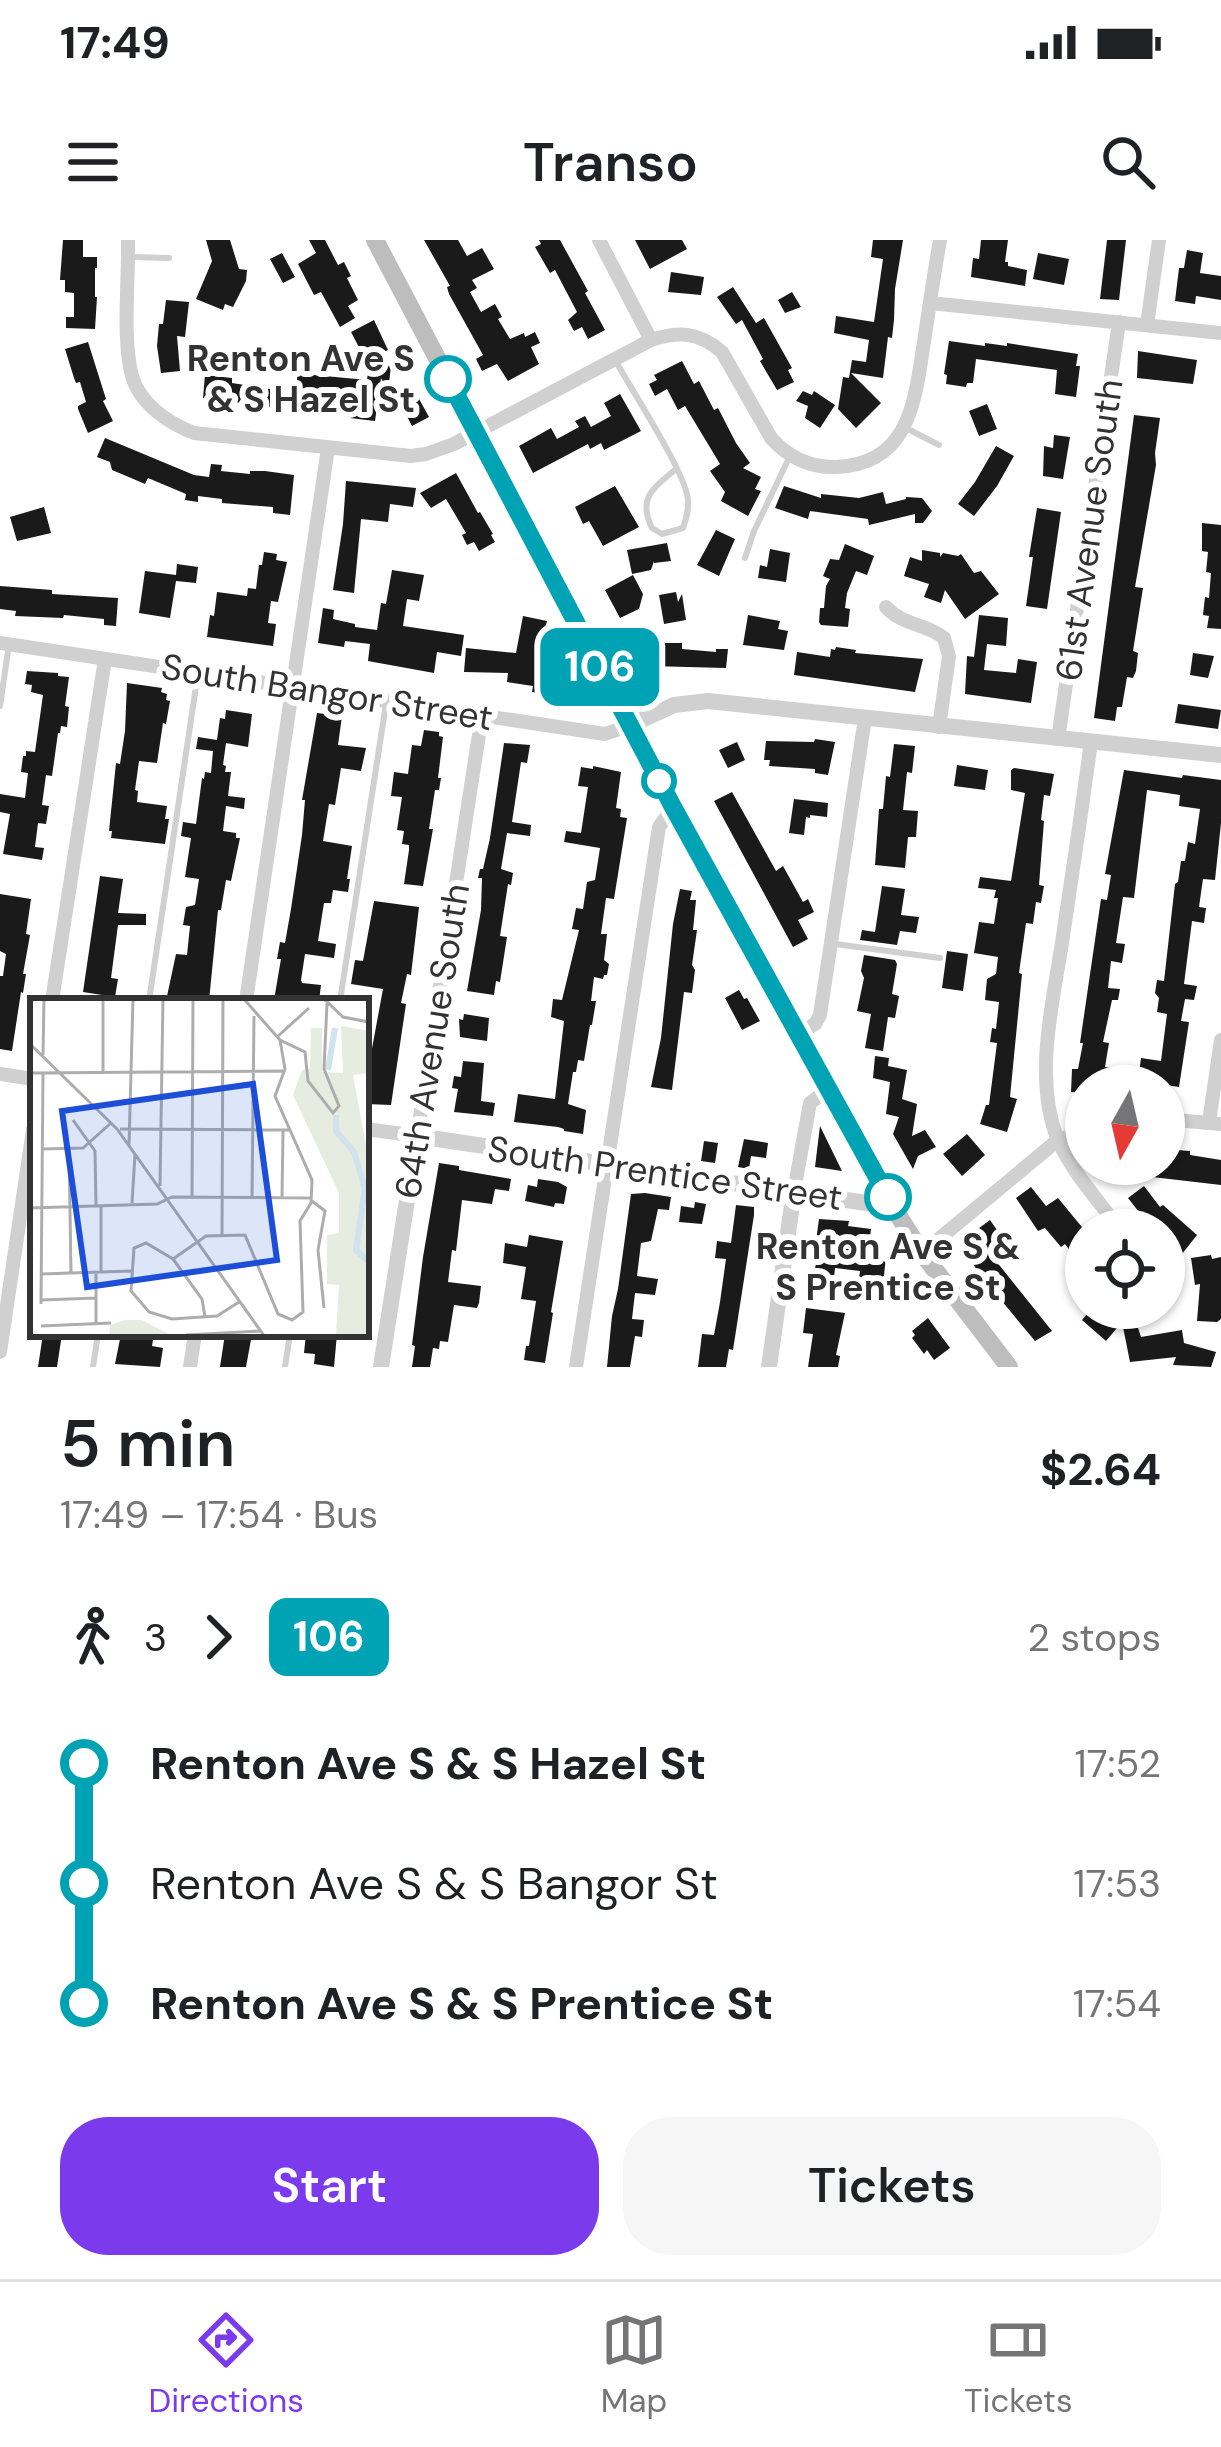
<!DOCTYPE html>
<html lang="en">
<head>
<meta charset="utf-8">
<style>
  body { margin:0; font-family:"DM Sans",sans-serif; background:#f6f6f6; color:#202124; height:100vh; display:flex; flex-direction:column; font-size:45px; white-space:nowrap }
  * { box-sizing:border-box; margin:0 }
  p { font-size:39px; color:#757577 }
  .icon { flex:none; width:66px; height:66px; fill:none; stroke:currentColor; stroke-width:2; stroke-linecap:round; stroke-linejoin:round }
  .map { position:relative; height:1127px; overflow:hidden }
  .details { display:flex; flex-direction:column; background:#fff; flex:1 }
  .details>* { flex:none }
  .badge { padding:0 24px; border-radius:18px; font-size:42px; line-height:78px }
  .needle { width:78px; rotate:188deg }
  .tools { position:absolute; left:1065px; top:825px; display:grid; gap:24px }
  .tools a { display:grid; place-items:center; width:120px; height:120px; border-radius:50%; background:#fff; box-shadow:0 3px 9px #0004; font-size:60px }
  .map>.badge { position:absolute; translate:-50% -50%; box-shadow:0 0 0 6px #fff }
  .legs { display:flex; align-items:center; gap:18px; height:132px; padding:0 60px; font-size:39px }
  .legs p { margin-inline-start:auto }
  .headline { display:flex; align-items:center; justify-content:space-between; height:204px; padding:0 60px }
  h1 { font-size:66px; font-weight:600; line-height:90px }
  .action { display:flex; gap:24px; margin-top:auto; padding:24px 60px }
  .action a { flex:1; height:138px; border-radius:48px; background:#7c3aed; color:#fff; font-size:48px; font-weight:600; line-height:138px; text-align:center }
  .action a+a { background:#f6f6f6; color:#202124 }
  ul { padding:0 60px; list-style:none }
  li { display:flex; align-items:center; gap:42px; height:120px; font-size:45px }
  li i { display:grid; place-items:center; width:18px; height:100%; margin:0 15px; background:currentColor }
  li i::after { content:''; width:30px; height:30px; margin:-15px; border:9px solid; border-radius:50%; background:#fff }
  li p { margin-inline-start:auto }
  li:first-child i { background:linear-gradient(#0000 50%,currentColor 0) }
  li:last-child i { background:linear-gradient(currentColor 50%,#0000 0) }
  .status { display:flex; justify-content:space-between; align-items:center; height:84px; padding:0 60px; background:#fff; direction:ltr }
  .status svg { height:33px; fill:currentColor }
  header { display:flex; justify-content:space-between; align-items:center; height:156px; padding:0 60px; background:#fff; font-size:54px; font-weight:600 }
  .menu { display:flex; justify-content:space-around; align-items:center; height:168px; border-top:3px solid #e0e0e0; background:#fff; font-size:33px; color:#757577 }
  .menu a { display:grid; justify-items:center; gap:6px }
  .menu .on { color:#7c3aed }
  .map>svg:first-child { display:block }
  .building { fill:#1a1a1a }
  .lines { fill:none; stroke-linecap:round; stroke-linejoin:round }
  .service { stroke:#d0d0d0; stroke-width:6 }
  .minor { stroke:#d0d0d0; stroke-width:14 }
  .tertiary { stroke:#d0d0d0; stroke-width:16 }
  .secondary { stroke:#bdbdbd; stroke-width:18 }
  .line-1-casing { stroke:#fff; stroke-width:27 }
  .line-1 { stroke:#00a3b4; stroke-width:18 }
  .stop-1-dot { fill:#fff; stroke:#00a3b4; stroke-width:6 }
  .labels { text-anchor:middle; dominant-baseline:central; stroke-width:12; stroke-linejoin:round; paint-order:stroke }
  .stop-label { font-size:36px; font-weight:bold; fill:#333; stroke:#fff; text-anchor:end }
  .street-label { font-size:36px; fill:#333; stroke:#fff }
  .inset-river { fill:none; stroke:#cfe2ee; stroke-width:6 }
  .inset-road { fill:none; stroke:#adadad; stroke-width:3 }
  .view { fill:#1d4ed8; fill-opacity:0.15; stroke:#1d4ed8; stroke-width:6 }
  .inset-edge { fill:none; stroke:#333; stroke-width:6 }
</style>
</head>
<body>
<div class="status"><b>17:49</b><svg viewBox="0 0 49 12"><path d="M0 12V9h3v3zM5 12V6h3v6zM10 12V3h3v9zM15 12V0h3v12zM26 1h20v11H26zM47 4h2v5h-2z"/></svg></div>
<header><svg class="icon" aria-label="menu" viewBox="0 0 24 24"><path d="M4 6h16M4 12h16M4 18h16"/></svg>Transo<svg class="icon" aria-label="search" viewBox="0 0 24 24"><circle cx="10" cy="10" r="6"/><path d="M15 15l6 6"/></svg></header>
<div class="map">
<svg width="1221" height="1127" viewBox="0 0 1221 1127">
  <rect width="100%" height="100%" fill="#fff"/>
  <path class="building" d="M63 0H83V17H97V28H95V57H97L95 89 66 88V77H74V53L65 52V40H60Z
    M206 0H230L239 29 247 30 246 41 233 67 225 64 223 70 196 59 212 21Z
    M309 0H325L338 25 344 22 351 36 347 38 358 60 348 66 355 78 340 87 321 52 314 55 298 24 316 13Z
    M424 0H458L467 16 482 8 494 29 472 40 477 48 470 52 481 72 495 64 502 77 498 79 510 99 524 93 525 97 535 92 540 103 531 107 539 124 508 141 497 124 482 131 476 119 483 115 449 54 447 47 450 46Z
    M539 0H560L588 51 585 53 605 90 588 99 582 87 574 91 568 80 577 72 555 30 550 33 535 7 541 4Z
    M635 0H682L687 9 650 29Z
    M873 0H903L895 49 894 80 892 98 888 97 883 138 851 133 881 163 856 188 838 169 843 137 849 138 852 120 866 122 869 100 834 93 836 76 874 82 883 19 871 17Z
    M981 0H1008L1005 22H1008V26L1027 30 1025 46 971 37 973 18 979 19Z
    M1107 0H1126L1119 60 1100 59Z
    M1187 10 1203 13 1200 33 1221 36V60L1196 56 1195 64 1175 61 1179 28H1184Z
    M282 13 295 37 283 43 270 19Z
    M1038 13 1069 19 1064 45 1033 39Z
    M671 32 704 37 701 55 668 52Z
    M733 47 756 83 764 78 792 128 788 130 794 142 777 150 760 121 763 119 742 80 736 84 724 67 717 57Z
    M792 52 801 67 785 73 778 60Z
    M166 60 189 62 185 97 177 96 180 131 161 133 157 106 159 84H163Z
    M374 80 388 110 376 117 363 115 351 92Z
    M949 101 985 106V103L1007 106V103L1078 114 1076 126H1080L1076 157 1055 154 1057 130 976 119 973 143H967L966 147 946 144 947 135 944 134Z
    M88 102 106 159 103 161 113 181 88 193 78 169V166L86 162 80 142 76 143 74 138 65 109Z
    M1138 111 1197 120 1193 144 1137 138Z
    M682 121 694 144 699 141 714 170 718 168 736 203 750 223 743 228 761 237 755 249 761 251 748 276 721 261 725 252 710 231 720 224 685 166 678 170 667 149 655 156 649 144 657 140 654 135Z
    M369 123 391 126 388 152 381 138 375 181 350 178 351 175 282 171 272 170 273 167 203 158 205 135 232 138V143L296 153 298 126 315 127 314 135 367 140Z
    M413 148 429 177 412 186 397 157Z
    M803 151 812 155 814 151 835 165 820 188 805 178 808 166 796 161Z
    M620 154 641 191 604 210 601 203 590 209 588 204 533 233 519 206 551 188 557 199 579 187 575 181 585 176 591 187 611 176 604 163Z
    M987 164 997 189 979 196 969 171Z
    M1134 175 1160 178 1155 213 1156 225 1135 347 1143 348 1133 411 1138 413 1136 431 1133 438 1127 437 1122 467H1117L1115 481 1094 478Z
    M1054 195 1070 197 1063 239 1043 236 1044 206 1053 208Z
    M105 198 194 235 209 237 211 224 222 225 221 231 250 234V231H265L294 235 290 275 273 273V267L222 263V259L198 256V262L185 260 186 254 148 238 145 244 131 238 112 230 110 222 97 217Z
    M996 206 1014 216 997 246 974 276 958 264 975 242Z
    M456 233 478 273 480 272 493 294 491 295 495 302 479 311 474 302 467 305 462 295 466 293 446 259 431 268 420 253Z
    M346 241 416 248 413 267 390 264 388 282 361 279 354 353 333 350 343 284Z
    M615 246 639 287 603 306 589 281 583 284 575 267Z
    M784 246 821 258V254L859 258 883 252 886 264 906 259V257L922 258 932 271 923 283H915V274L869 285 868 279 810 271 808 279 775 268Z
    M44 267 51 293 17 301 10 277Z
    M1037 268 1061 272 1047 369 1026 366 1033 317H1029Z
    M1202 283 1221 285V389L1207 388 1209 376 1203 375 1205 357 1209 358 1211 333 1206 332 1208 312 1202 311Z
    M716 290 735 299 719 336 697 325Z
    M667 303 671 321 654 323V321L651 330 632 334 627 310Z
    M845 304 874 316 867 335 856 331 847 353 845 368 850 369 848 387 821 385 819 382 820 368H824L826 346 830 339 823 336 830 319 839 320Z
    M770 309 790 313 786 342 758 338 760 325 767 327Z
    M922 310 940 313V317L943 313 958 316 961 314 974 333 981 331 999 354 965 379 945 350 941 363 924 357 929 344 904 336 910 317 922 321Z
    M264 312 277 314 276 320 287 322 278 362 271 361 268 383 276 384 273 406 207 397 210 375 214 376 217 352 247 356 248 348 256 349 259 325H262Z
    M177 324 198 327 196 343 176 341 170 378 139 373 145 331 176 335Z
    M392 330 424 335 419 361 407 359 403 386 464 395 461 416 437 412 434 433 368 421 370 404 345 401 344 407 318 403 323 368 334 370 333 379 355 384V387L377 390 381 363 386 364Z
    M633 335 643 354 639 369 620 378 605 350Z
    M0 346 52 350V354L118 358 116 386 104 385V379L64 375 63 378 15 376 16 371 0 369Z
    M676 352 678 362 682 354 686 380 664 384 659 355Z
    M748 375 780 381 778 389 788 391 784 410 743 405Z
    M979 375 1008 378 1006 406 987 404 984 430 1016 433 1018 419 1037 422 1031 463 965 454 967 416 974 417Z
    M523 376 547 381 538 416 560 419 559 425 569 426 568 438 562 437 559 456 532 452 533 446 507 442 508 433 464 432 466 408 516 413Z
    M649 403H682V409L716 412V409H728L726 428 649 426Z
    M836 407 856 410 855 413 923 419 915 452 794 435 797 412 830 417 831 409 835 410Z
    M1193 413 1214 416 1208 438 1190 435Z
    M27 431 58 433V436L69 437 65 466 69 467 67 487 61 486 60 493H58L52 536 46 535 42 565 49 566 46 584 38 583 35 607 44 608 42 620 3 614 10 574 0 572V554L25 558 28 533 21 532 23 516H26V511L35 512 43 455 31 452 32 445 25 444Z
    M127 443 162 448 161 452 167 454 166 460 170 461 166 484 163 483 157 523 139 521 135 550 138 551 137 562 167 566 165 579H169L165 604 111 598 112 591H109L116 523 120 524 125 491Z
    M1178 464 1221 470 1218 489 1175 483Z
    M226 470 252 474 248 507 226 503 223 525 226 526 225 532H231L228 556 245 558 244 569 226 566 223 591 236 593V598H240L231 641 226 640 221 670H218L209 761H166L176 714 187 715 190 686 183 685 186 667 195 665 199 639 185 637 191 598 181 596 183 582 196 584 202 538 204 539 205 532 211 533 213 511 196 509 198 497 217 500 220 478 225 479Z
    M317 473 342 476 338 505 366 508 361 531 341 528 335 565 329 564 323 601 352 606 347 639H350L348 652 333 650 331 663H324L318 701 336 704 334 718 305 714 301 740 302 743 321 745 319 761H282L274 760 281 719H277L280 702 285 703 291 669 302 595 305 560H302Z
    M424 490 439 492V496L443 497 438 538H441L439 550H435L429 589H433L423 646 404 644 409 610V605L402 604 404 591 397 590 402 557 391 556 394 532 408 534 412 505 421 506Z
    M815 499 835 502 828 535 815 533V529L769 526 770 520H764L766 501 814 502Z
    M737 502 745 520 728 528 719 510Z
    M504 503 530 505 527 523 521 522 512 582 531 585 530 596 507 593 501 629 513 633 511 645 508 644 500 696 507 697 500 742 496 741 494 755 467 751 481 670 482 638H478L480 629H483L490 598Z
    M894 504 915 506 912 533 907 532 903 570 918 571 916 597H908L905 628 875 625 879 569H883L886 536 890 537Z
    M957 525 988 530 985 550 954 546Z
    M593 526 621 532 616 568 621 569 620 577 627 578 614 659 606 658 601 694H607L604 720 609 724 607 735H604L603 739 594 737 591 761H596L592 785H590L584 821 578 820 576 832H573L568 864 586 870 583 894 564 891V889L558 887 514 882 518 854 555 859 564 781 551 777 553 759 562 760 579 690 572 689 576 668 583 669 587 642 595 640 600 608 564 602 566 591 581 593 588 547 578 546 581 527 593 529Z
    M1014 528 1054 534 1050 556 1044 555 1041 580 1044 581 1039 645 1044 646 1041 663 1036 662 1033 684 1026 683 1019 733 1022 734 1010 857 1017 859 1007 892 980 884 986 865H989L997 803 990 802 992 788 996 789 999 762 985 760 987 739 996 734 998 717 974 713 979 682 994 684 998 658H994L996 650 978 648 980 637 1011 641 1025 553 1011 550V530Z
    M1124 530 1182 538 1183 535 1221 540V583L1215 640 1203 639 1199 667 1206 668 1204 683 1192 681 1184 744 1197 746 1194 760 1185 759 1181 781 1189 782 1179 847 1138 841 1141 818 1161 821 1167 774 1157 772 1159 758 1155 753 1157 740 1164 741 1175 644 1178 642 1181 621H1185L1188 602 1195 604 1200 569 1179 566 1180 555 1147 550 1134 658 1123 657 1116 703 1125 704 1122 723 1111 721 1108 748 1120 749 1118 760H1112L1103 802 1109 803 1105 827 1115 828V832H1122V846H1086V853L1071 852 1072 829H1078L1083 803H1080L1101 659 1107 660 1111 635 1105 634Z
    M732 552 776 631 783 626 803 662 808 659 814 672 798 680 808 699 793 707 714 561Z
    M794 559 828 563 827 577 810 575V578L806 577 804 595 789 593Z
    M100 636 123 639 118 673 146 674V685H118L111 738 118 739 115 757 83 752Z
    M882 646 905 649 901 675 919 677 916 693 900 691 897 705 860 700 862 690 875 692Z
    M680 649 692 651 690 660H696L693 690H697L692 725 695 730 692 753 684 752 672 850 651 847 661 798 673 684Z
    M0 654 31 659 26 694 30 695 23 734H26L23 753 21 752 12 811 0 809V736H3L6 714 0 711Z
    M374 661 419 667 411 735 407 734 401 763 406 764 391 865 366 864V841L383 749 351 744 355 720 363 721Z
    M947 711 968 714 963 751 942 748Z
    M864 715 895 720 897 724 892 754 899 756 895 778 888 777 883 811 865 808 871 774 857 771 864 738 861 731Z
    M739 750 744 759 747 758 760 781 742 790 725 758Z
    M464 774 489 778 487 801 460 797 459 779 463 780Z
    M875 816 889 818 888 826 907 830 902 859 917 864 912 896 925 890 936 907 918 916 913 929 893 894 899 877 886 874 890 842 873 838Z
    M463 821 484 823 481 861 495 863 493 876 454 872 458 849 452 848 454 836 461 837Z
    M820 886 842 931 815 927Z
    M967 894 985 915 962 936 943 914Z
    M744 899 768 903 766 918 751 916 749 929 738 927Z
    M704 901 718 903 715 923 701 921Z
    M1164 909 1190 911V915L1221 920V945L1135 935 1140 942 1118 944 1117 934 1104 933V924H1164Z
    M439 923 459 926V930L511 939 509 951 495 949 492 964 462 960 456 1011 452 1010 448 1042 481 1046 479 1063 477 1068 454 1065 448 1102 440 1101 439 1109 433 1108 430 1127H412L415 1106 412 1105 423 1017Z
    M538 939 558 942 567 947 564 964 555 963 554 967 525 961 528 945 537 947Z
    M1144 946 1160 967 1163 965 1197 995 1182 1014 1164 999V990H1153L1128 958Z
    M1031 947 1046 966 1058 958 1086 992V1054L1071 1035 1082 1027 1065 1004 1061 1007 1045 988 1038 991 1016 958Z
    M645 953 671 957 669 970 658 969 651 1001 641 1003 637 1036 658 1039 655 1055 635 1053 632 1079 644 1080 642 1097 635 1096 630 1127H607L612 1076 618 1049 631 954Z
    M695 962 706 964 702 984 679 982 681 966 694 968Z
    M736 965 754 967V975L733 1110 729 1109 726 1127H698L702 1094 714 1095 720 1062 726 1019 715 1018 717 1001 731 1003Z
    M819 979 849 981 848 986 871 989 868 1015 886 1017 883 1044 859 1039 860 1031 835 1028 834 1038 814 1035 816 1023H813Z
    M990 980 1004 1000 988 1011 1052 1091 1035 1101 981 1036 959 1003Z
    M529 995 563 1001 551 1072 553 1073 545 1123 524 1120 526 1106H529L536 1061 521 1059 526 1027 503 1023 505 1003 527 1007Z
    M1211 1015 1212 1019 1221 1017V1079L1217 1082 1197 1081 1200 1044 1195 1045 1191 1018Z
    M806 1068 845 1073 836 1115 840 1116 838 1127H808L813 1094 803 1093Z
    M1092 1068H1118L1134 1088H1138L1141 1097 1182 1090 1184 1103 1216 1112 1211 1127 1173 1125 1176 1117 1130 1122 1122 1082 1106 1101 1082 1080Z
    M928 1078 950 1108 934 1120 927 1110 924 1114 912 1098 915 1095 912 1091Z
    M43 1094H62L57 1127H38Z
    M121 1094H154L152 1106 163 1108 160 1127 115 1124Z
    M225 1094H252L246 1127H220Z
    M306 1094H337L334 1127 314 1124 315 1114 304 1113Z"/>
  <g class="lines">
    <path class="service" d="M132 17 169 18
      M617 123C632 151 686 233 688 260 689 270 686 279 683 288L662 294 652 288C637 257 654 248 676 229
      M904 187 939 205
      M745 318 754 291 789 218
      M0 466 9 404
      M835 704 940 718
      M149 761 198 433
      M340 761 386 464
      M93 1127 98 1094
      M285 1127 290 1094"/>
    <path class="minor" d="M128 0C129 39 122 99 132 136 140 164 168 183 194 193L411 216 426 214 454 204 651 100C680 91 699 92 722 112L771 198C789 218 811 228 837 227 911 224 915 158 924 102 929 68 934 34 940 0
      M599 0 651 100
      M930 63 1221 93
      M1147 85 1159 0
      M886 367C903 386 926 383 944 398L949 416 939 487
      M0 403 605 494 631 485
      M1058 499 1119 82
      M1091 502C1082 567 1073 631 1063 696 1054 759 1033 835 1057 898 1071 931 1099 961 1120 990
      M52 761 105 419
      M246 761 328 208
      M800 793 815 784 820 775 865 478
      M0 834 33 839
      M1164 879 1221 884
      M1209 882 1221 800
      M366 889 417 896 482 475
      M794 951 810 863 830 848
      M922 1013 1058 900 1086 890
      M0 1112 33 890
      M190 1127 195 1094
      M576 1127 659 587 673 567"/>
    <path class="tertiary" d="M631 485 674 465 708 461 1221 515
      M381 1127 417 896 893 967
      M769 1127 794 951"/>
    <path class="secondary" d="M375 0 673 567 830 848 893 967 922 1013 1009 1127"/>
  </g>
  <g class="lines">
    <g class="line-1-casing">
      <path id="line-1" d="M448 139 673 567 888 957"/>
    </g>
    <use href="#line-1" class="line-1"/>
  </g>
  <g class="stop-1-dot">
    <circle cx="448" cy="139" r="21"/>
    <circle cx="659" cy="541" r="15"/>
    <circle cx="888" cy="957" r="21"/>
  </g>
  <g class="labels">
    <g class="stop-label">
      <text x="415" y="118">Renton Ave S<tspan x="415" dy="41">&amp; S Hazel St</tspan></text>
      <text x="888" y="1006" text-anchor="middle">Renton Ave S &amp;<tspan x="888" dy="41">S Prentice St</tspan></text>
    </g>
    <g class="street-label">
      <text transform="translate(1089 290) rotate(-82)">61st Avenue South</text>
      <text transform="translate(327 452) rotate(9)">South Bangor Street</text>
      <text transform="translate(432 801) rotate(-81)">64th Avenue South</text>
      <text transform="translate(665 933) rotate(8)">South Prentice Street</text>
    </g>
  </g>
  <g transform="translate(30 758)">
    <rect width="339" height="339" fill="#fff"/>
    <path d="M95 322H112L144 339H79L80 327Z" fill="#e6ecdf"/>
    <path d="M311 28 339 33V75L323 77 339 165V339H285L306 337 309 287 297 286V237L309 235V195L263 97 272 72 280 71 281 30H292V74L313 75Z" fill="#e6ecdf"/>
    <path class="inset-river" d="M298 72 305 30M306 117V133L324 154 335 190 326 252 339 264"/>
    <path class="inset-road" d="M65 0 193 1M213 0 250 42 275 54 278 83 303 115 309 108 294 71 297 5M293 0 313 19 339 24M247 39 279 10M0 46 87 131 235 339M13 57 14 0M73 74V2M0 75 253 73M43 122 65 153 66 207M90 131 260 132M99 148 103 0M12 151 53 150 81 125M39 151 41 275M130 188 133 0M162 199 163 0M222 199 224 18M252 200 253 133M282 203 295 213 288 252 294 310M102 205 105 156M0 210 127 206 142 199 282 200M192 237 193 0M143 261 176 238 215 237 248 316 262 322 273 314 270 223 281 205 282 182 245 98 255 71 250 42M71 274V208M11 276 101 273M11 302 66 300M11 306 13 75M175 319 172 301 143 261 116 245 104 250 101 293 119 314 142 321 187 318 209 304M66 325V274M11 328 81 325M156 337 231 333"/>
    <path class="view" d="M223 86 247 262 57 289 32 113Z"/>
    <rect width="339" height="339" class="inset-edge"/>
  </g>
</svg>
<div class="tools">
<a><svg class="needle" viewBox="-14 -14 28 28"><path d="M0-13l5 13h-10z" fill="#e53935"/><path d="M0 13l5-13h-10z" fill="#757577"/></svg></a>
<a><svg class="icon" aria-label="locate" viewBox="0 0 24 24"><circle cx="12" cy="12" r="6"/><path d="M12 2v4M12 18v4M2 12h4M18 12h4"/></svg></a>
</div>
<b class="badge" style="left:600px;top:427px;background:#00a3b4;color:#fff">106</b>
</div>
<section class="details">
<div class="headline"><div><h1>5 min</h1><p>17:49 – 17:54 · Bus</p></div><b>$2.64</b></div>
<div class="legs"><svg class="icon" aria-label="walk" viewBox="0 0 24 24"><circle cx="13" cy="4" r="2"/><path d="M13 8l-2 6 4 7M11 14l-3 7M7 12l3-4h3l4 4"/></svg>3<svg class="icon" aria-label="forward" viewBox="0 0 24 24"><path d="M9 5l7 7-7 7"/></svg><b class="badge" style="background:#00a3b4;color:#fff">106</b><p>2 stops</p></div>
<ul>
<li><i style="color:#00a3b4"></i><b>Renton Ave S &amp; S Hazel St</b><p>17:52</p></li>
<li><i style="color:#00a3b4"></i><span>Renton Ave S &amp; S Bangor St</span><p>17:53</p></li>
<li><i style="color:#00a3b4"></i><b>Renton Ave S &amp; S Prentice St</b><p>17:54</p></li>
</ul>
<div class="action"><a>Start</a><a>Tickets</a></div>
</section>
<nav class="menu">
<a class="on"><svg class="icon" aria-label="directions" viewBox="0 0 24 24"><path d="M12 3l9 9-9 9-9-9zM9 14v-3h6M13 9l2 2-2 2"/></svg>Directions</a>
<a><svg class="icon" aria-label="map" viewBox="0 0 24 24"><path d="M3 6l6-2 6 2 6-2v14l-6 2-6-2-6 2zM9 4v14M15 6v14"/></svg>Map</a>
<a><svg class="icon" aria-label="tickets" viewBox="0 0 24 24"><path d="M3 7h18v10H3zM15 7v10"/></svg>Tickets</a>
</nav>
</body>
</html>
